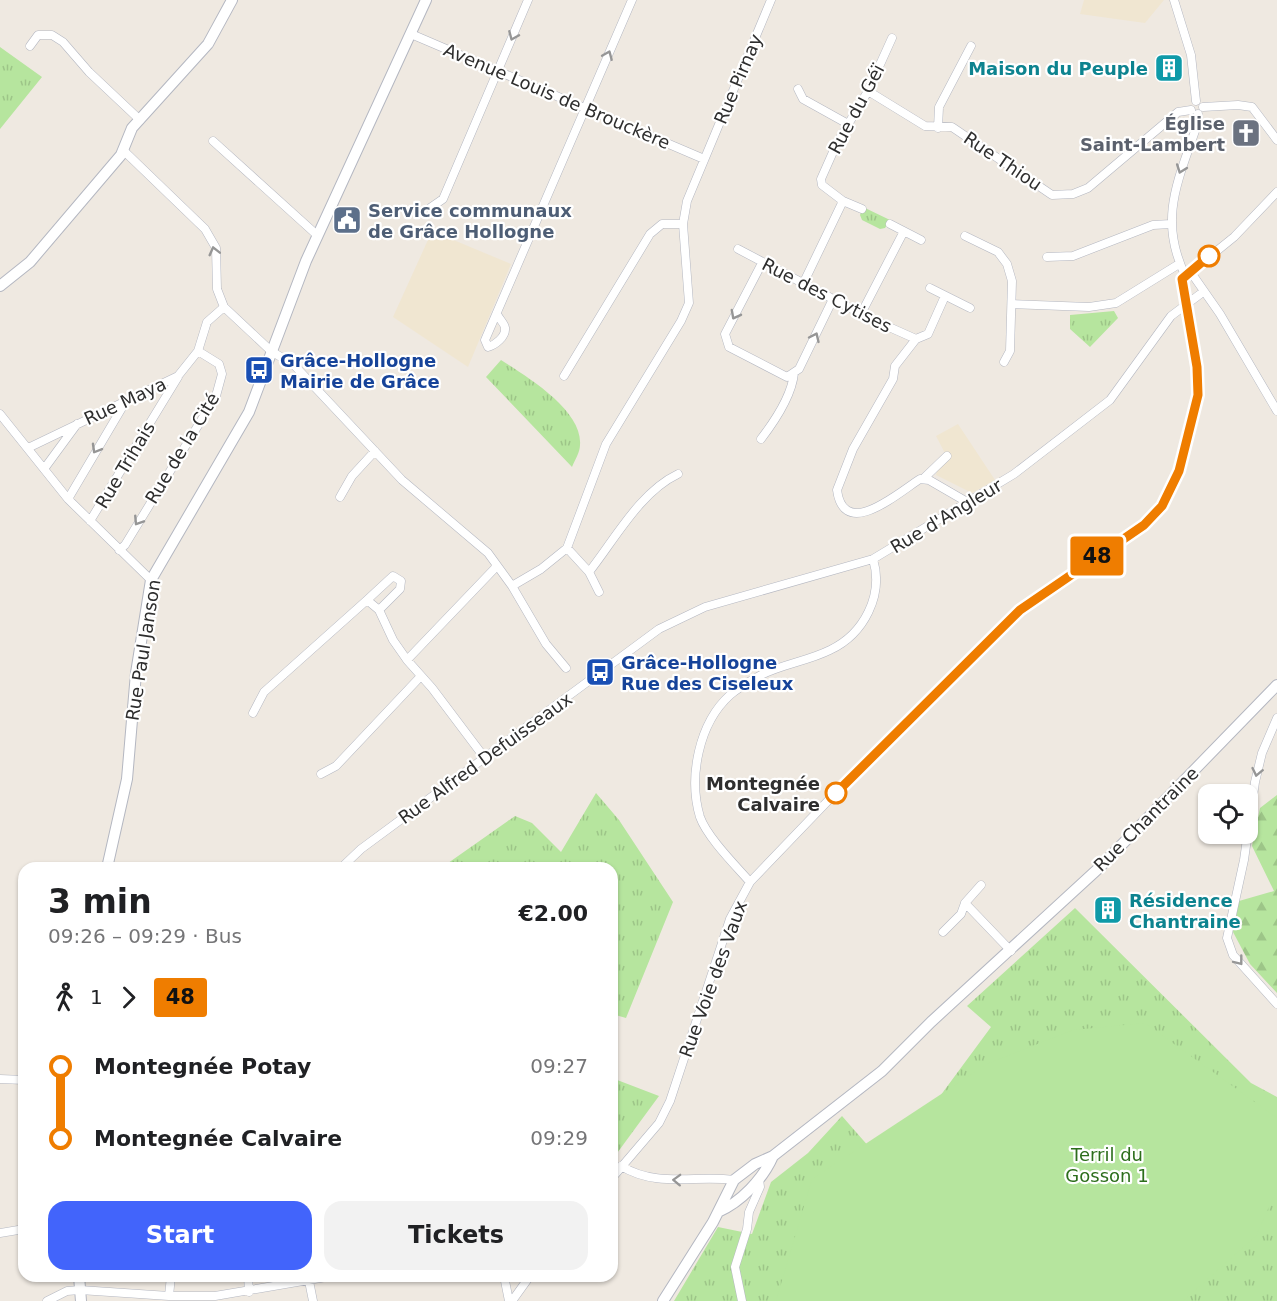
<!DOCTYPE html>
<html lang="en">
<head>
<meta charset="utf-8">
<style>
  body { margin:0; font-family:"DejaVu Sans",sans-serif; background:#f2f2f2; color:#202124; height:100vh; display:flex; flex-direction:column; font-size:22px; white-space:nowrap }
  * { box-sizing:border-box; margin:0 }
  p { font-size:20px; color:#757577 }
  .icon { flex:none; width:33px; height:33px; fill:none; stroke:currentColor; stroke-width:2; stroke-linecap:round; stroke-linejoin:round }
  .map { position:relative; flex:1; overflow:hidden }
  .drawer { position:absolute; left:18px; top:862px; width:600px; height:420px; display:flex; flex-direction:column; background:#fff; border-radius:18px; box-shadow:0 2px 4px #0004 }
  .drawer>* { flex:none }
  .badge { padding:0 12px; border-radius:4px; font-size:21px; line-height:39px }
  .fabs { position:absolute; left:1198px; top:784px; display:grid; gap:12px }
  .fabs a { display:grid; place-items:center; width:60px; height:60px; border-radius:12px; background:#fff; box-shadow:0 2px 4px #0004; font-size:30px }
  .map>.badge { position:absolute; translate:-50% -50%; box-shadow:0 0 0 3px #fff }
  .legs { display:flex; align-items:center; gap:9px; height:66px; padding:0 30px; font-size:20px }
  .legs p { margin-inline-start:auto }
  .summary { display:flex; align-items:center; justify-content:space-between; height:102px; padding:0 30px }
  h1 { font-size:33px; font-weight:700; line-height:45px }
  .action { display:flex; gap:12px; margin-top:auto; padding:12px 30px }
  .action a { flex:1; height:69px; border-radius:18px; background:#4264fb; color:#fff; font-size:24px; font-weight:700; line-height:69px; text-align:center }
  .action a+a { background:#f2f2f2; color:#202124 }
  ul { padding:0 30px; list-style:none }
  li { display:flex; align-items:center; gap:21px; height:72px; font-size:22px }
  li i { display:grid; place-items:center; width:9px; height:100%; margin:0 8px; background:currentColor }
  li i::after { content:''; width:15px; height:15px; margin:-8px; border:4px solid; border-radius:50%; background:#fff }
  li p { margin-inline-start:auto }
  li:first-child i { background:linear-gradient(#0000 50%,currentColor 0) }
  li:last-child i { background:linear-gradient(currentColor 50%,#0000 0) }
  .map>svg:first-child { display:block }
  .education { fill:#f0e6d1 }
  .grass { fill:url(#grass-tufts) }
  .forest { fill:url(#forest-firs) }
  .park { fill:#b6e59e }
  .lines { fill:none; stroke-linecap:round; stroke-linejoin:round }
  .street-casing { stroke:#b4b7c1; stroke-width:9 }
  .secondary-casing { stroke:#b4b7c1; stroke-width:12 }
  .street { stroke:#fff; stroke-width:8 }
  .secondary { stroke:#fff; stroke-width:10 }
  .oneway { stroke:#969696 }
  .line-1-casing { stroke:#fff; stroke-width:14 }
  .line-1 { stroke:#ef7d00; stroke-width:9 }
  .stop-1-dot { fill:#fff; stroke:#ef7d00; stroke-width:3 }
  .labels { text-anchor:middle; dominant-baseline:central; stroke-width:4.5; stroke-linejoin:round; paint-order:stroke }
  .culture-label { font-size:18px; font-weight:bold; fill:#0d838f; stroke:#fff; text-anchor:end }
  .street-label { font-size:18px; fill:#2e2e2e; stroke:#fff }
  .worship-label { font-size:18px; font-weight:bold; fill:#5b616d; stroke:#fff; text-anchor:end }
  .service-label { font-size:18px; font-weight:bold; fill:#4e5e75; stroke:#fff; text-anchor:start }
  .transit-label { font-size:18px; font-weight:bold; fill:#164399; stroke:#fff; text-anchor:start }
  .stop-label { font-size:18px; font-weight:bold; fill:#2e2e2e; stroke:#fff; text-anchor:end }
  .park-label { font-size:18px; fill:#2c6e1b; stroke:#fff }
</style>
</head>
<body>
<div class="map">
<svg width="1277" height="1301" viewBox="0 0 1277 1301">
  <defs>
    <pattern id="grass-tufts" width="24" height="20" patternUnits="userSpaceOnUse" patternTransform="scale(1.5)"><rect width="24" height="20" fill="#b6e59e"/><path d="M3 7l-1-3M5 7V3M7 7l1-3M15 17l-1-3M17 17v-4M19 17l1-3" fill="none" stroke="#9dc588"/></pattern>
    <pattern id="forest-firs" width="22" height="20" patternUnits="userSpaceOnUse" patternTransform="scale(1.5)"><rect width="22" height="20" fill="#b6e59e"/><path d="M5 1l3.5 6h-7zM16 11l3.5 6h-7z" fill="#9dc588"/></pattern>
  </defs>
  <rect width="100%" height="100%" fill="#efe9e1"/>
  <path class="education" d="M1084 0H1164L1145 23 1080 14Z
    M432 231 511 264 468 367 393 317Z
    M958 424 995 480 972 493 936 475 938 467 948 459 936 436Z"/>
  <path class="grass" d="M0 47 42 77 0 129Z
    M863 207 890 220 885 228 880 229 862 220 860 215Z
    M1114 311 1118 318 1090 347 1070 329V315Z
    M501 360C526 376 583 410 580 445 580 452 575 460 572 467L486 377Z
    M596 793 619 820 673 902 626 1018 612 1014V868H441L515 816 532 823 561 852Z
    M1075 908 1251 1083 1277 1097V1301H674L718 1227 752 1234 771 1182 808 1153 842 1116 870 1148 932 1107 991 1027 967 1006Z
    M612 1078 659 1096 612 1160Z"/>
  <path class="forest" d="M1277 795V993L1250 964 1233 932 1239 901 1274 891 1252 846 1260 808Z"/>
  <path class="park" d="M1145 1023 1277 1118V1189L1256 1236 1183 1301H776L812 1179 987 1064 1073 1030Z"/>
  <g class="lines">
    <g class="street-casing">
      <path id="street" d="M1174 0 1191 55 1196 101
        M411 34 704 159
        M30 46 38 35H52L63 42 89 72 140 120
        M798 89 803 99 848 124
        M868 91 925 126 952 127 1052 195 1073 194 1088 188 1178 112 1191 110
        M1203 107 1238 105 1252 107 1277 140
        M938 128 939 107 971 46
        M213 141 317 235
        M123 150 205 229 216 248 217 289 224 307 271 351 294 365 402 480 488 553 512 586 546 644 566 668
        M430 208 443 199 528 0
        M862 209 843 201 822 185 821 179 837 143 868 91 892 38
        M890 224 921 240
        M965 236 998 252 1007 264 1012 281 1010 351 1004 362
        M738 249 871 319 916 339
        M1047 257 1073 256 1153 225 1171 224
        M762 263 725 334 729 347 787 377 799 369 833 299
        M1190 271 1220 314 1277 411
        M1185 275C1157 217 1180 177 1198 122V114
        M803 284 843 201
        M930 288 970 308
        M1012 304 1089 307 1116 303 1179 264
        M862 312 903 233
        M497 314C499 319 505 324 505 328 506 337 495 345 488 347L485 340 632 0
        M916 339 895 366 893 379 853 449 837 490C844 541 898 493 920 479L929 480 967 502
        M916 339 928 334 945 296
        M564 376 650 234 662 224H683
        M0 414 68 499 151 580
        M761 439C774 422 792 395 794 373
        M28 448 178 376 198 351 207 322 224 307
        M44 469 77 424
        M923 479 947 456
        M340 497 352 476 375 451
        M68 499 126 401
        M90 521 178 377
        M567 548 589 572 599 592
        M119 550 125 545 216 396 222 374 219 364 198 351
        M589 572C615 539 640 492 678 474
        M512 586 541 569 567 548 606 444 681 321 689 303 683 224 687 201 771 0
        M379 610 367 600 393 576 401 581 400 589 379 610 393 640 407 660 432 688 484 757
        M407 660 497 566
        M253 713 264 692 367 600
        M1277 718 1262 753 1255 782 1244 860 1227 938 1233 955 1277 1004
        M321 774 336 766 421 676
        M341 868 361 849 659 629 705 607 873 559 1014 474 1110 400 1171 316 1203 292
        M750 882C736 866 707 837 700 817 688 777 699 723 730 695 739 687 752 680 761 675 783 664 808 661 830 650 864 634 884 595 873 559
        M981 885 965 903 1011 951
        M943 932 961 914 965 903
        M0 1079 24 1080
        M621 1166C657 1188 695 1175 734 1180
        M612 1178 659 1123 670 1101 730 919 750 882 847 781 1020 610 1144 525 1162 505 1173 487 1198 395 1197 367 1182 279 1234 237 1277 192
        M0 1233 24 1229
        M248 1276 249 1292
        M504 1276 509 1301
        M309 1281 313 1301
        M169 1296 171 1276
        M47 1301 67 1291 80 1290 169 1296H215L332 1276
        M512 1301 530 1276
        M742 1301 735 1267 747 1229 749 1212 760 1187 759 1179"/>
    </g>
    <g class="secondary-casing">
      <path id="secondary" d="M0 286 30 262 121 155 132 128 208 44 232 0
        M107 868 127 779 136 673 151 580 249 412 306 261 426 0
        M718 1212C741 1202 763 1179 773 1156
        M79 1276 81 1301
        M663 1301 713 1222 734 1180 755 1164 773 1156 882 1071 931 1022 1100 867 1277 685"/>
    </g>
    <use href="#street" class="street"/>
    <use href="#secondary" class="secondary"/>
  </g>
  <defs><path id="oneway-chevron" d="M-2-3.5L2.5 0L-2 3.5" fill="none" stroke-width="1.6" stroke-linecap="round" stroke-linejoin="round" transform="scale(1.5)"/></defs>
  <g class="oneway">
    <use href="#oneway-chevron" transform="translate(513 36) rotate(113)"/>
    <use href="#oneway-chevron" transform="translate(608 55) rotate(-67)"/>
    <use href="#oneway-chevron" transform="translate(1181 169) rotate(110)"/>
    <use href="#oneway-chevron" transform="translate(214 251) rotate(-104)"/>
    <use href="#oneway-chevron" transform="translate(735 315) rotate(118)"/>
    <use href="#oneway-chevron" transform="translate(815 337) rotate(-65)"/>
    <use href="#oneway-chevron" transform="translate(96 449) rotate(120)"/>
    <use href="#oneway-chevron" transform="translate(138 521) rotate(123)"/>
    <use href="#oneway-chevron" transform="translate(1257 772) rotate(102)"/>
    <use href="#oneway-chevron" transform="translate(1239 961) rotate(52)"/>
    <use href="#oneway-chevron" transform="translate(677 1180) rotate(-178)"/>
  </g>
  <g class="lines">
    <g class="line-1-casing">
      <path id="line-1" d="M836 793 1020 610 1144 525 1162 506 1179 471 1198 395 1197 367 1182 279 1209 256"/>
    </g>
    <use href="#line-1" class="line-1"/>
  </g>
  <defs>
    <g id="building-square" transform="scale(1.5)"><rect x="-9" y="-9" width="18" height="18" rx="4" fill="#0f9aa8" stroke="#fff"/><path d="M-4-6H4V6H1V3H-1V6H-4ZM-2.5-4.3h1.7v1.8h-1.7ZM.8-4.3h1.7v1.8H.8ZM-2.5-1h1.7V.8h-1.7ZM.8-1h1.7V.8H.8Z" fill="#fff"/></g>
    <g id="church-square" transform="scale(1.5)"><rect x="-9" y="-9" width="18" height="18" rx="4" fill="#6b7280" stroke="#fff"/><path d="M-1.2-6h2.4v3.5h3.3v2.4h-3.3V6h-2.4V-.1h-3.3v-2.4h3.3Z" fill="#fff"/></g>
    <g id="civic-square" transform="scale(1.5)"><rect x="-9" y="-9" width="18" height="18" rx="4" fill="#5c6f8a" stroke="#fff"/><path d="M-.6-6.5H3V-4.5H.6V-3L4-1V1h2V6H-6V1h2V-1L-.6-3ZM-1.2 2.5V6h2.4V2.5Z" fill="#fff"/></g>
    <g id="bus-square" transform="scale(1.5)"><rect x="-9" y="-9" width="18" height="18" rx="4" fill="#1a4fb4" stroke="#fff"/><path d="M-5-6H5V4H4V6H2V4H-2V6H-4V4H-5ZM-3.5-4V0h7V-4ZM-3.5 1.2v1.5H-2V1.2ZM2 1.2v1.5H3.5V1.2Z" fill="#fff"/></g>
  </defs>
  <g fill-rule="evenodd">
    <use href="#building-square" x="1169" y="68"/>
    <use href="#church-square" x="1246" y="133"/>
    <use href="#civic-square" x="347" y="220"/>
    <use href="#bus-square" x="259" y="370"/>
    <use href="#bus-square" x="600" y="672"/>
    <use href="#building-square" x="1108" y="910"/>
  </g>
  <g class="stop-1-dot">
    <circle cx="1209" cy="256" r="10"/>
    <circle cx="836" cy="793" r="10"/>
  </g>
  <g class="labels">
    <g class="culture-label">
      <text x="1148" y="68">Maison du Peuple</text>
      <text x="1129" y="900" text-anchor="start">Résidence<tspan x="1129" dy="21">Chantraine</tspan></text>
    </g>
    <g class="street-label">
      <text transform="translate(738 79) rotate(-67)">Rue Pirnay</text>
      <text transform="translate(557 96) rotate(23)">Avenue Louis de Brouckère</text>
      <text transform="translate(856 109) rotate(-62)">Rue du Géï</text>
      <text transform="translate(1003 161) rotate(34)">Rue Thiou</text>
      <text transform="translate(827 295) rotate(27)">Rue des Cytises</text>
      <text transform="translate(125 401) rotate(-25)">Rue Maya</text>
      <text transform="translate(182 448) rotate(-59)">Rue de la Cité</text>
      <text transform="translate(125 465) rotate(-59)">Rue Trihais</text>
      <text transform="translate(946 516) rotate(-31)">Rue d'Angleur</text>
      <text transform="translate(143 650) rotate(-81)">Rue Paul Janson</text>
      <text transform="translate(485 758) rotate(-36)">Rue Alfred Defuisseaux</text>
      <text transform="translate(1146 819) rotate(-45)">Rue Chantraine</text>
      <text transform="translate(713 979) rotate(-70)">Rue Voie des Vaux</text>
    </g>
    <g class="worship-label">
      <text x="1225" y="123">Église<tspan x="1225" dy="21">Saint-Lambert</tspan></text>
    </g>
    <g class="service-label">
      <text x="368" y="210">Service communaux<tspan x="368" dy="21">de Grâce Hollogne</tspan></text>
    </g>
    <g class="transit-label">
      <text x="280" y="360">Grâce-Hollogne<tspan x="280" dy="21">Mairie de Grâce</tspan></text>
      <text x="621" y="662">Grâce-Hollogne<tspan x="621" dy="21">Rue des Ciseleux</tspan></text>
    </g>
    <g class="stop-label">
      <text x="820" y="783">Montegnée<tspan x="820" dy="21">Calvaire</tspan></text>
    </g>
    <g class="park-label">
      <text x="1107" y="1154">Terril du<tspan x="1107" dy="21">Gosson 1</tspan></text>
    </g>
  </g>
</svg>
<div class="fabs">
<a><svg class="icon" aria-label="locate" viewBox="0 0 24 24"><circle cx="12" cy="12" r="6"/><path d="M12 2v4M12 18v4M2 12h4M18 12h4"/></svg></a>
</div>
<b class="badge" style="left:1097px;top:556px;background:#ef7d00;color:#111">48</b>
<section class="drawer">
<div class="summary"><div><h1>3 min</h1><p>09:26 – 09:29 · Bus</p></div><b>€2.00</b></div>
<div class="legs"><svg class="icon" aria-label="walk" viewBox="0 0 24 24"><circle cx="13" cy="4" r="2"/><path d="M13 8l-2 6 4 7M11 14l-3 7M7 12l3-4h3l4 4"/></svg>1<svg class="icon" aria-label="forward" viewBox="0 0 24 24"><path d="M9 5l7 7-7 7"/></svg><b class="badge" style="background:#ef7d00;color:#111">48</b></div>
<ul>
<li><i style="color:#ef7d00"></i><b>Montegnée Potay</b><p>09:27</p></li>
<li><i style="color:#ef7d00"></i><b>Montegnée Calvaire</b><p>09:29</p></li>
</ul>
<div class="action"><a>Start</a><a>Tickets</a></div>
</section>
</div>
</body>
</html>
